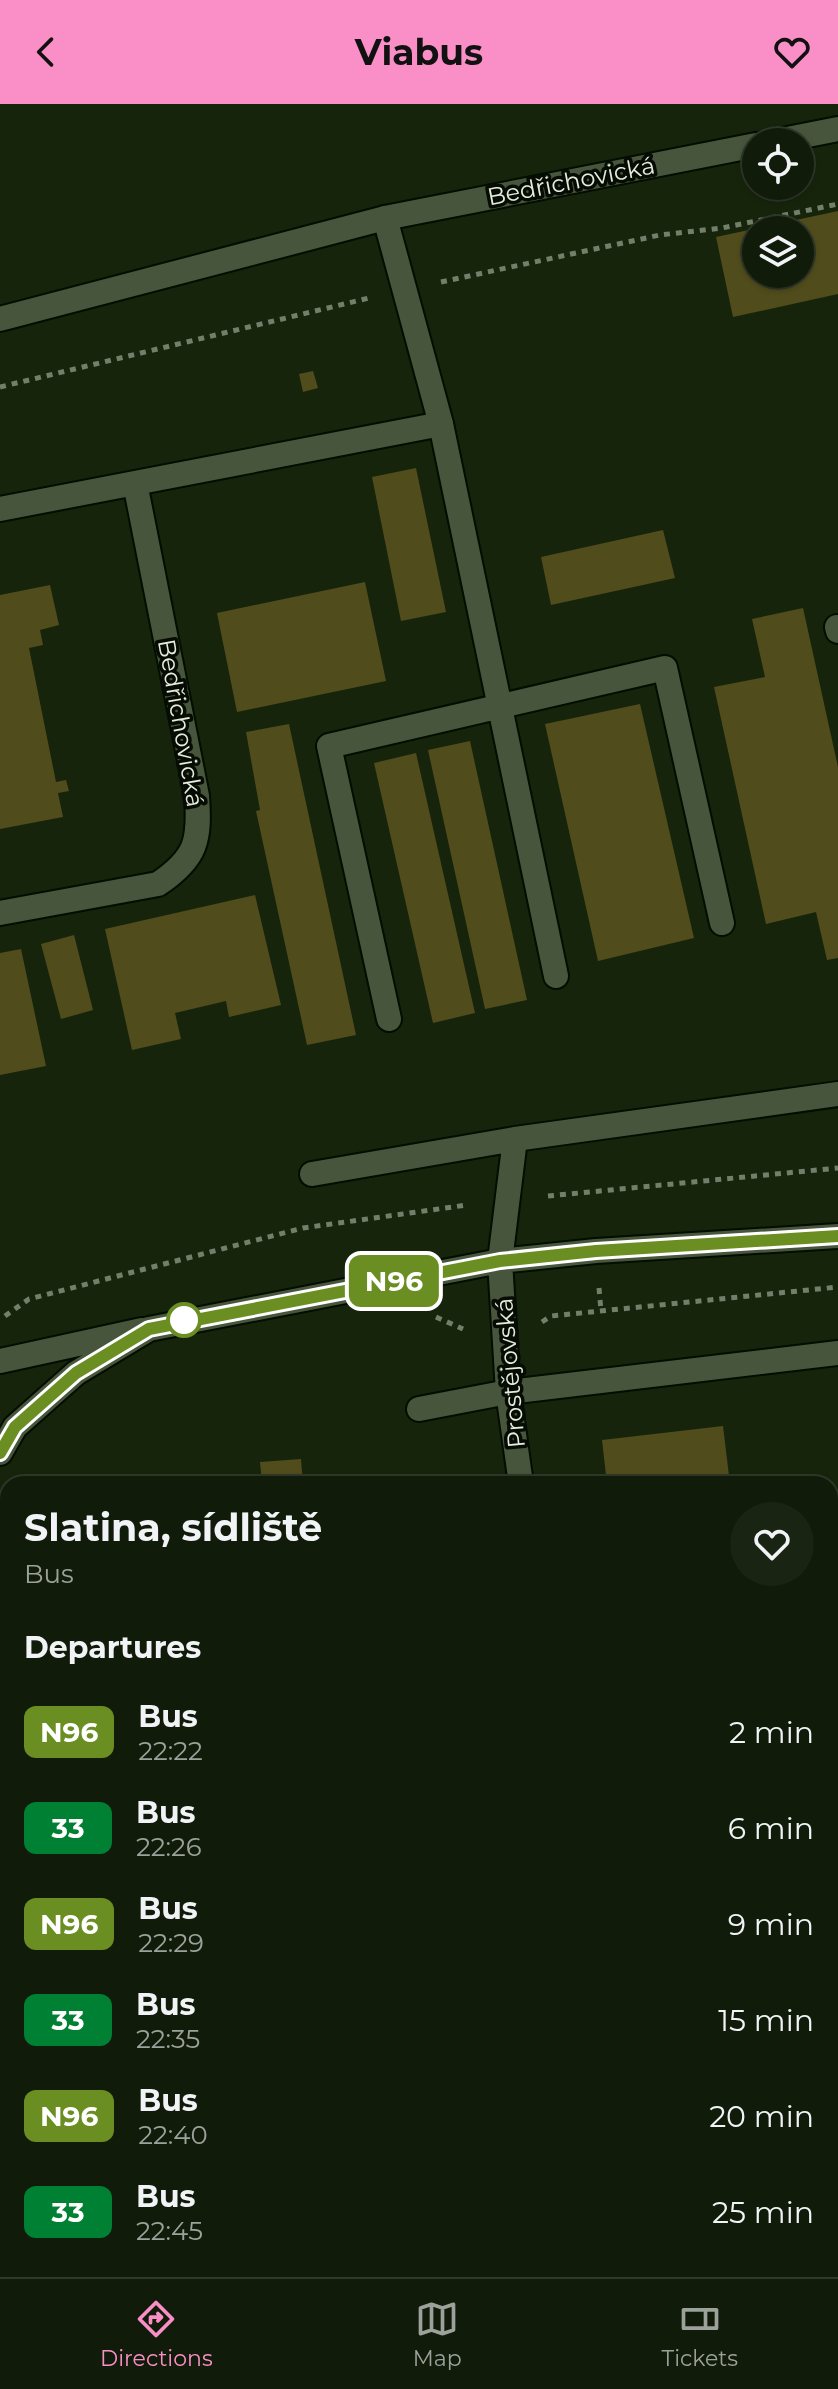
<!DOCTYPE html>
<html lang="en">
<head>
<meta charset="utf-8">
<style>
  body { margin:0; font-family:Montserrat,sans-serif; background:#1a2412; color:#f1f3f6; height:100vh; display:flex; flex-direction:column; font-size:30px; white-space:nowrap }
  * { box-sizing:border-box; margin:0 }
  p { font-size:26px; color:#9ca19c }
  .icon { flex:none; width:44px; height:44px; fill:none; stroke:currentColor; stroke-width:2; stroke-linecap:round; stroke-linejoin:round }
  .map { position:relative; flex:1; overflow:hidden }
  .sheet { position:absolute; left:0px; top:1372px; width:838px; height:802px; display:flex; flex-direction:column; background:#111b09; border-radius:24px 24px 0 0; box-shadow:0 2px 6px #0004,0 0 0 2px #30392a }
  .sheet>* { flex:none }
  .badge { padding:0 16px; border-radius:12px; font-size:28px; line-height:52px }
  .buttons { position:absolute; left:742px; top:24px; display:grid; gap:16px }
  .buttons a { display:grid; place-items:center; width:72px; height:72px; border-radius:50%; background:#111b09; box-shadow:0 2px 6px #0004,0 0 0 2px #30392a; font-size:40px }
  .map>.badge { position:absolute; translate:-50% -50%; box-shadow:0 0 0 4px #fff }
  h2 { padding:0 24px; font-size:30px; line-height:72px }
  .round { display:grid; place-items:center; flex:none; width:84px; height:84px; border-radius:42px; background:#1a2412 }
  .overview { display:flex; align-items:center; justify-content:space-between; height:136px; padding:0 24px }
  h1 { font-size:38px; font-weight:700; line-height:60px }
  ul { padding:0; list-style:none }
  li { display:flex; align-items:center; gap:24px; height:96px; padding:0 24px }
  li div { flex:1 }
  li b { display:block; font-size:30px }
  li em { font-style:normal }
  li .badge { min-width:88px; font-weight:700; text-align:center }
  header { display:flex; justify-content:space-between; align-items:center; height:104px; padding:0 24px; background:#fa8fc7; color:#111; font-size:36px; font-weight:700 }
  .menu { display:flex; justify-content:space-around; align-items:center; height:112px; border-top:2px solid #30392a; background:#111b09; font-size:22px; color:#9ca19c }
  .menu a { display:grid; justify-items:center; gap:4px }
  .menu .selected { color:#fa8fc7 }
  .map>svg:first-child { display:block }
  .building { fill:#514c1c; fill-rule:evenodd }
  .lines { fill:none; stroke-linecap:round; stroke-linejoin:round }
  .lane-casing { stroke:#030d00; stroke-width:28 }
  .street-casing { stroke:#030d00; stroke-width:28 }
  .secondary-casing { stroke:#030d00; stroke-width:28 }
  .path { stroke:#747f6b; stroke-width:5; stroke-dasharray:6 6; stroke-linecap:butt }
  .lane { stroke:#46553b; stroke-width:24 }
  .street { stroke:#46553b; stroke-width:24 }
  .secondary { stroke:#46553b; stroke-width:24 }
  .line-casing { stroke:#fff; stroke-width:18 }
  .line { stroke:#6b8e23; stroke-width:12 }
  .stop-dot { fill:#fff; stroke:#6b8e23; stroke-width:4 }
  .labels { text-anchor:middle; dominant-baseline:central; stroke-width:7; stroke-linejoin:round; paint-order:stroke }
  .street-label { font-size:24px; fill:#e4eddd; stroke:#060b03 }
</style>
</head>
<body>
<header><svg class="icon" aria-label="back" viewBox="0 0 24 24"><path d="M15 5l-7 7 7 7"/></svg>Viabus<svg class="icon" aria-label="heart" viewBox="0 0 24 24"><path d="M12 20l-8-8c-3-5 5-10 8-4 3-6 11-1 8 4z"/></svg></header>
<div class="map">
<svg width="838" height="2173" viewBox="0 0 838 2173">
  <rect width="100%" height="100%" fill="#17240c"/>
  <path class="building" d="M838 107V190L733 213 716 133ZM756 126H800V170H756Z
    M313 267 318 284 303 288 299 270Z
    M416 364 446 508 401 517 372 373Z
    M663 426 675 474 551 501 541 453Z
    M365 478 386 577 237 608 217 509Z
    M50 481 59 521 40 526 43 541 29 544 56 678 66 676 69 687 58 689 63 713 0 725V491Z
    M803 504 838 663V854L827 856 816 808 766 820 714 583 765 573 752 515Z
    M640 600 694 834 598 857 545 620Z
    M289 620 356 931 307 941 256 707 260 706 246 628Z
    M470 637 527 896 485 905 428 646Z
    M416 649 475 909 433 919 374 659Z
    M255 791 281 901 229 913 226 897 175 909 181 935 132 946 105 825Z
    M74 831 93 906 61 915 41 840Z
    M21 845 46 962 0 971V849Z
    M723 1322 730 1380H607L602 1336Z
    M301 1355 303 1380H262L260 1358Z
    M8 1582V1655L0 1652V1603Z
    M271 2166H365L363 2173H269Z
    M643 2166H691L706 2173H640Z"/>
  <g class="lines">
    <g class="lane-casing">
      <path id="lane" d="M441 320 556 872
        M837 523 838 527
        M389 915 329 642 665 564 722 819
        M312 1070 515 1035
        M500 1157 515 1035 838 990
        M0 1257 142 1226
        M419 1305 508 1288 838 1249
        M830 1635 838 1633
        M830 1677 838 1681
        M830 1729 838 1728
        M830 1848 838 1847
        M830 1931 838 1929
        M830 2008 838 2014"/>
    </g>
    <g class="street-casing">
      <path id="street" d="M0 405 441 320 385 114
        M0 809 158 780C197 754 200 736 197 692L135 379
        M500 1157 508 1288 521 1380
        M0 1349 15 1323 76 1269 149 1225 500 1157 596 1147 838 1132
        M558 2173 559 2166"/>
    </g>
    <g class="secondary-casing">
      <path id="secondary" d="M772 38 838 25
        M0 215 385 114 756 41"/>
    </g>
    <path class="path" d="M441 178 660 131 722 124 838 100
      M0 283 369 194
      M548 1092 838 1064
      M599 1184 601 1207
      M5 1212 29 1195 303 1124 467 1101
      M436 1213 463 1225
      M542 1218 551 1212 838 1183
      M0 1416 8 1397
      M0 1579 8 1558
      M0 1808 8 1813
      M0 1867 8 1894
      M91 2166 94 2173
      M227 2173 229 2166
      M405 2173 407 2166
      M802 2173 804 2166"/>
    <use href="#lane" class="lane"/>
    <use href="#street" class="street"/>
    <use href="#secondary" class="secondary"/>
  </g>
  <g class="lines">
    <g class="line-casing">
      <path id="line" d="M0 1349 15 1323 76 1269 149 1225 500 1157 596 1147 838 1132"/>
    </g>
    <use href="#line" class="line"/>
  </g>
  <circle class="stop-dot" cx="184" cy="1216" r="16"/>
  <g class="labels">
    <g class="street-label">
      <text transform="translate(571 77) rotate(-11)">Bedřichovická</text>
      <text transform="translate(181 619) rotate(80)">Bedřichovická</text>
      <text transform="translate(510 1269) rotate(-95)">Prostějovská</text>
    </g>
  </g>
</svg>
<div class="buttons">
<a><svg class="icon" aria-label="locate" viewBox="0 0 24 24"><circle cx="12" cy="12" r="6"/><path d="M12 2v4M12 18v4M2 12h4M18 12h4"/></svg></a>
<a><svg class="icon" aria-label="layers" viewBox="0 0 24 24"><path d="M12 4l9 5-9 5-9-5zM3 14l9 5 9-5"/></svg></a>
</div>
<b class="badge" style="left:394px;top:1177px;background:#6b8e23;color:#fff">N96</b>
<section class="sheet">
<div class="overview"><div><h1>Slatina, sídliště</h1><p>Bus</p></div><a class="round"><svg class="icon" aria-label="heart" viewBox="0 0 24 24"><path d="M12 20l-8-8c-3-5 5-10 8-4 3-6 11-1 8 4z"/></svg></a></div>
<h2>Departures</h2>
<ul>
<li><span class="badge" style="background:#6b8e23;color:#fff">N96</span><div><b>Bus</b><p>22:22</p></div><em>2 min</em></li>
<li><span class="badge" style="background:#008033;color:#fff">33</span><div><b>Bus</b><p>22:26</p></div><em>6 min</em></li>
<li><span class="badge" style="background:#6b8e23;color:#fff">N96</span><div><b>Bus</b><p>22:29</p></div><em>9 min</em></li>
<li><span class="badge" style="background:#008033;color:#fff">33</span><div><b>Bus</b><p>22:35</p></div><em>15 min</em></li>
<li><span class="badge" style="background:#6b8e23;color:#fff">N96</span><div><b>Bus</b><p>22:40</p></div><em>20 min</em></li>
<li><span class="badge" style="background:#008033;color:#fff">33</span><div><b>Bus</b><p>22:45</p></div><em>25 min</em></li>
</ul>
</section>
</div>
<nav class="menu">
<a class="selected"><svg class="icon" aria-label="directions" viewBox="0 0 24 24"><path d="M12 3l9 9-9 9-9-9zM9 14v-3h6M13 9l2 2-2 2"/></svg>Directions</a>
<a><svg class="icon" aria-label="map" viewBox="0 0 24 24"><path d="M3 6l6-2 6 2 6-2v14l-6 2-6-2-6 2zM9 4v14M15 6v14"/></svg>Map</a>
<a><svg class="icon" aria-label="tickets" viewBox="0 0 24 24"><path d="M3 7h18v10H3zM15 7v10"/></svg>Tickets</a>
</nav>
</body>
</html>
